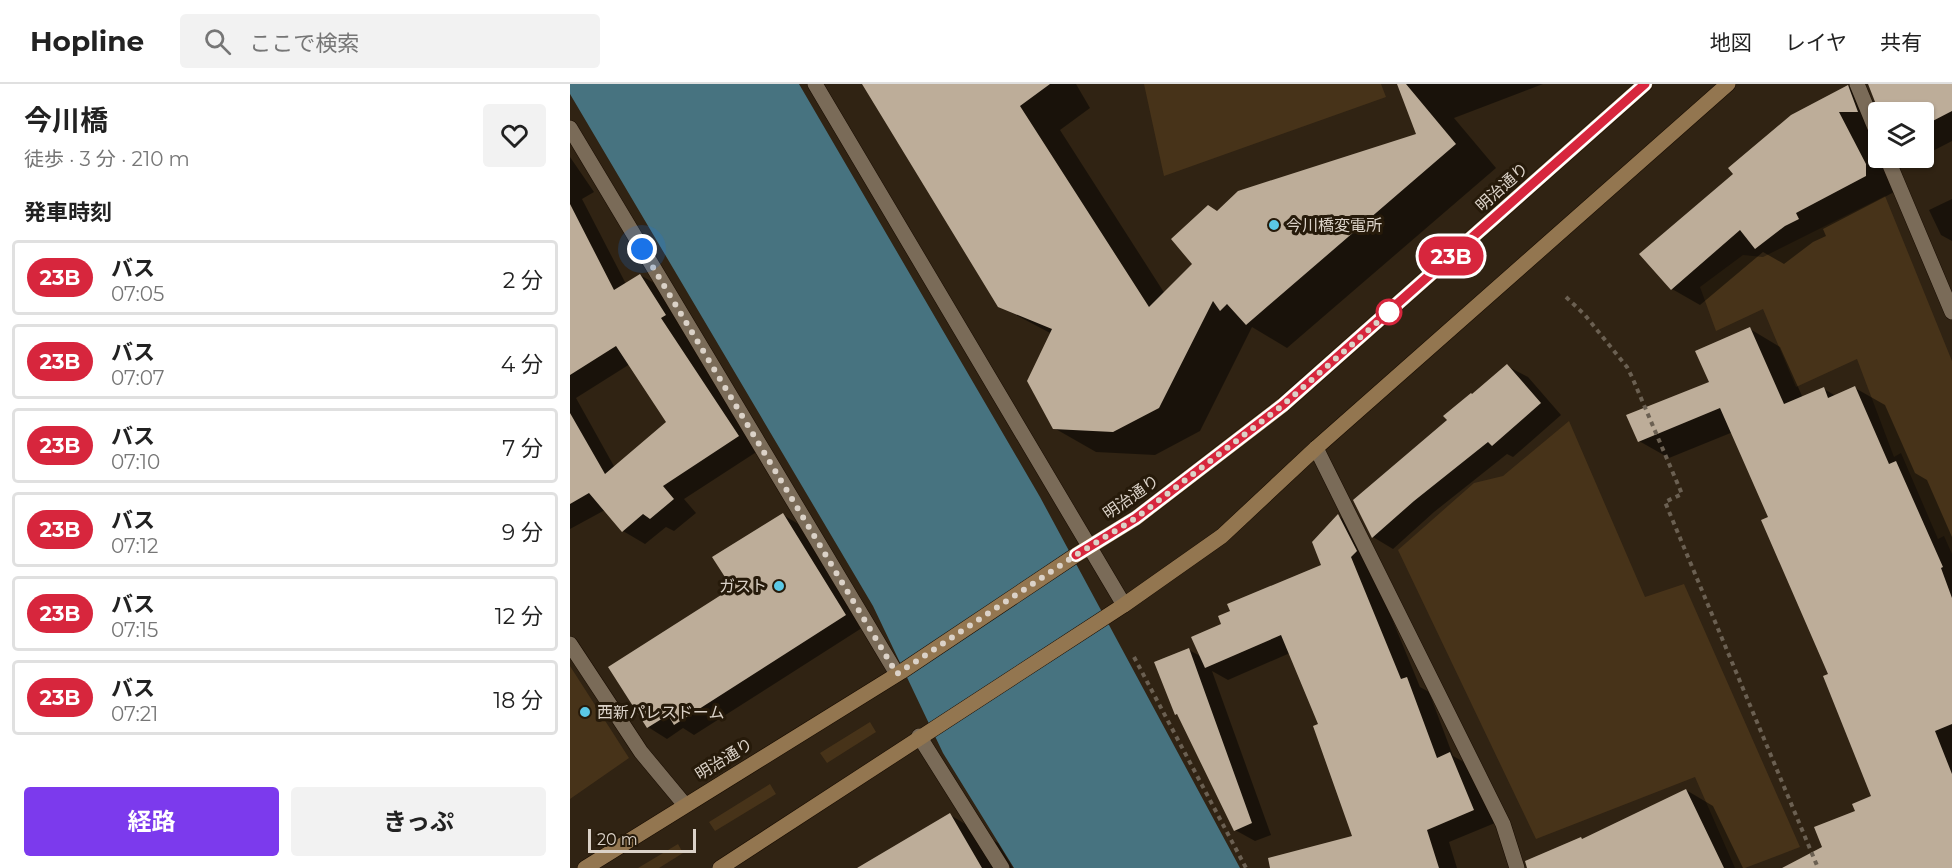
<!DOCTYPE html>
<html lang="ja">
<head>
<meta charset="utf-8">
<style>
  body { margin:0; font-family:Montserrat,"Noto Sans JP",sans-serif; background:#f2f2f2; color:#222; height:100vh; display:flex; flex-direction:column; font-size:22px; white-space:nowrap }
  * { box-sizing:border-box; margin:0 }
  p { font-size:20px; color:#767676 }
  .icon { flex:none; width:33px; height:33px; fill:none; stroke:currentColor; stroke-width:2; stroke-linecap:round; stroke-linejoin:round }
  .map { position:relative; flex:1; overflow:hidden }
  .details { display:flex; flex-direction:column; background:#fff; width:570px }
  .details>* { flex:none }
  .badge { padding:0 12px; border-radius:20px; font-size:21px; line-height:39px }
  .tools { position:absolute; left:1298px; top:18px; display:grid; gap:12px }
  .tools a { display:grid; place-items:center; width:66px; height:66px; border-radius:6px; background:#fff; box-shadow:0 2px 4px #0004; font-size:30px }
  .scale { position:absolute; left:18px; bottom:15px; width:108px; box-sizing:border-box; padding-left:6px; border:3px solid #dbd2c8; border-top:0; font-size:16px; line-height:21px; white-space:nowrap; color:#dbd2c8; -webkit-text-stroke:4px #261a0a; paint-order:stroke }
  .you { position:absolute; width:30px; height:30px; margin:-15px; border:4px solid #fff; border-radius:50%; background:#1a73e8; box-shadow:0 0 0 9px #1a73e833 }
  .map>.badge { position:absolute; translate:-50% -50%; box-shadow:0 0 0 3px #fff }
  h2 { padding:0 24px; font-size:22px; line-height:54px }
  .round { display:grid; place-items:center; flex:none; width:63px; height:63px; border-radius:6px; background:#f2f2f2 }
  .summary { display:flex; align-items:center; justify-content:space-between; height:102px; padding:0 24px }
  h1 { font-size:28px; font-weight:700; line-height:45px }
  .action { display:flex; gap:12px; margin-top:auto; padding:12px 24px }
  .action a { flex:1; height:69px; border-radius:6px; background:#7c3aed; color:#fff; font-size:24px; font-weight:700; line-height:69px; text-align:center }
  .action a+a { background:#f2f2f2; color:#222 }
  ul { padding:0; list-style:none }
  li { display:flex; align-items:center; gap:18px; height:75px; margin:0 12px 9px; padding:0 12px; border:3px solid #e0e0e0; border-radius:6px }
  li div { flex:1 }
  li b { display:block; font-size:22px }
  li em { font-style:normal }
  li .badge { min-width:66px; font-weight:700; text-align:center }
  header { display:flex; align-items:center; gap:36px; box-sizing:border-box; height:84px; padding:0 30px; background:#fff; border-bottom:2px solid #e0e0e0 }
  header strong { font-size:28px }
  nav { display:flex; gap:33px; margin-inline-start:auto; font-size:21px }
  .search { width:420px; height:54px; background:#f2f2f2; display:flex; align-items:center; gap:15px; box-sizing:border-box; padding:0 21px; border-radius:6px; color:#767676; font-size:22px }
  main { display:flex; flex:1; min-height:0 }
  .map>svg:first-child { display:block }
  .green { fill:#473319 }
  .water { fill:#477380 }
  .shadow { fill:#0007; fill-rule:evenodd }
  .building { fill:#bdad99 }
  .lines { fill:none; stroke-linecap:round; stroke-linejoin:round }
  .street-casing { stroke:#180c01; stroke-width:16 }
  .secondary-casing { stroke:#180c01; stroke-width:16 }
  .path { stroke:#6b6052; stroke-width:4; stroke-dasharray:4.5 4.5; stroke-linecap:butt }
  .street { stroke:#7a6b58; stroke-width:15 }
  .secondary { stroke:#937650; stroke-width:15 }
  .line-casing { stroke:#fff; stroke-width:14 }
  .line { stroke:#d7263d; stroke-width:9 }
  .walk { stroke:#dbd2c8; stroke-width:6; stroke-dasharray:0 10.8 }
  .poi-dot { fill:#5bc8e6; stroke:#261a0a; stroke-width:2 }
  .stop-dot { fill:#fff; stroke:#d7263d; stroke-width:3 }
  .labels { text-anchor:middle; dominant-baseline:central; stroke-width:6; stroke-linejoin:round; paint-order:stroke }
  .street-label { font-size:16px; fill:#dbd2c8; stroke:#261a0a }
  .poi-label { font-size:16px; fill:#dbd2c8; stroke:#261a0a; text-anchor:start }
</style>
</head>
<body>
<header>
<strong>Hopline</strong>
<div class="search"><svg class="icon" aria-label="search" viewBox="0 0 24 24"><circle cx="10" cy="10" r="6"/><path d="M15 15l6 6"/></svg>ここで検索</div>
<nav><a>地図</a><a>レイヤ</a><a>共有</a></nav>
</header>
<main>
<section class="details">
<div class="summary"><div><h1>今川橋</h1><p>徒歩 · 3 分 · 210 m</p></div><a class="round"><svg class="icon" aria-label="heart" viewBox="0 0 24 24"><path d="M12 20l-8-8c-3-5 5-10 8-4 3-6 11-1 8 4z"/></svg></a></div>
<h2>発車時刻</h2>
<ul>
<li><span class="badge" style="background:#d7263d;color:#fff">23B</span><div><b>バス</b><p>07:05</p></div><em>2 分</em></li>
<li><span class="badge" style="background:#d7263d;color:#fff">23B</span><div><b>バス</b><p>07:07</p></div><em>4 分</em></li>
<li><span class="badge" style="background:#d7263d;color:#fff">23B</span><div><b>バス</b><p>07:10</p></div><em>7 分</em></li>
<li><span class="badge" style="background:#d7263d;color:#fff">23B</span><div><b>バス</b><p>07:12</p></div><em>9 分</em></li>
<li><span class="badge" style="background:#d7263d;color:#fff">23B</span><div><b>バス</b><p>07:15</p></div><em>12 分</em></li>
<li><span class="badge" style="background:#d7263d;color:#fff">23B</span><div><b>バス</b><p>07:21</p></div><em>18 分</em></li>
</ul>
<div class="action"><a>経路</a><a>きっぷ</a></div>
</section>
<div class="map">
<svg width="1382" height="784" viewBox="0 0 1382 784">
  <rect width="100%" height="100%" fill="#302313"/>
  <path class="green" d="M574 0H811L816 13 594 92Z
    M1315 112 1382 277V470L1374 452 1368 455 1331 369 1324 373 1287 275 1226 303 1193 225 1146 247 1130 203 1173 171 1193 173Z
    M999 337 1075 513 1114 500 1230 763 1175 784H1165L1125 693 966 755 828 466 904 399 933 392Z
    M0 582 59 674 0 715Z
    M300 638 306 648 257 679 250 669Z
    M200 700 206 710 145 747 139 738Z
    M108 760 113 769 89 784H68Z"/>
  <path class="water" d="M0 0H229L470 413 670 784H444L373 669 303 522 0 10Z"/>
  <path class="shadow" d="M294 0H506L520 24 490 46 595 210 624 180 648 128 848 51 829 0H973L884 34 926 84 717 264 682 243 630 347 585 371 526 368 484 344 482 250 429 222Z
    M1298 0H1382V57L1353 72V28H1308V74H1351L1320 90 1328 106 1253 145 1256 152 1243 158 1214 180 1193 168 1130 221 1102 205 1277 2 1306 19Z
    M0 73 24 108 12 115 56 200 70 191 93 204 191 365 114 415 126 429 104 447 96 443 75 460 53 447 35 426 0 445ZM60 280 98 339 45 384 6 314Z
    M1382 115V157L1371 151 1359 126Z
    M1180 245 1210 263 1233 314 1254 305 1266 312 1285 304 1315 321 1345 389 1357 396 1382 453V784H1216L1254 764 1287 728 1303 713 1260 591 1200 434 1163 348 1099 374 1069 357 1141 299Z
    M937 282 958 293 991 331 943 373 937 370 864 428 823 465 803 453 879 337 903 312Z
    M213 431 232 442 295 542 124 651 113 644 97 655 78 643Z
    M768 432 790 445 802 486 850 603 859 608 883 672 903 683 925 739 879 758 887 784H716L784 753 750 641 720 569 658 596 642 587 701 751 685 757 665 746 609 632 606 630 619 566 632 573 653 540 753 482Z
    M1116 706 1143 722 1173 784H976L1013 756Z
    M380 731 428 759 443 784H290Z"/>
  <path class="building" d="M292 0H480L450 22 579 223 622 180 601 155 638 121 647 127 668 107 846 50 827 0H836L886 60 676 241 657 220 650 227 643 217 589 324 543 348 483 345 457 297 482 245 428 223Z
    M1298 0H1382V27L1353 42V28H1309Z
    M1278 1 1288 28H1269L1296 80V92L1226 129 1229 135 1215 142 1185 165 1170 146 1101 206 1069 170 1163 90 1158 84 1221 31Z
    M0 120 44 206 70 190 96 231 91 234 169 352 93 402 104 415 80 435 73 430 52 448 19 409 0 420V329L35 390 96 338 46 262 0 291Z
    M1180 243 1214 320 1254 303 1258 314 1285 302 1319 380 1326 377 1373 483 1371 484 1382 514V640L1365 647 1382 690V784H1212L1252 763 1244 743 1285 727 1282 720 1301 712 1253 592 1258 590 1191 436 1198 433 1150 324 1068 358 1056 331 1139 298 1125 267Z
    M937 280 971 319 922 362 918 358 844 417 802 454 783 416 877 336 873 332 901 309 902 310Z
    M213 429 276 531 104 641 98 631 77 644 38 583 162 504 142 473Z
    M768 430 787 467 781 473 831 595 837 593 867 674 880 668 904 726 857 746 869 784H700L698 774 782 752 743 642 748 640 711 551 635 584 621 553 651 540 648 532 660 527 657 520 751 481 742 458Z
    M619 564 682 739 664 747 607 630 605 631 584 578Z
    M1116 705 1154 784H957L955 777 1011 753 1012 755Z
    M380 729 412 784H287Z"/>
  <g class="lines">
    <g class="street-casing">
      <path id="street" d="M245 0 554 521
        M1287 0 1308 51
        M0 44 327 590
        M1317 74 1382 228
        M746 364 933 740 947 784
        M0 560 71 668 115 721
        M349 652 432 784"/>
    </g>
    <g class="secondary-casing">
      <path id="secondary" d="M15 784 331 588 506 471 566 434 713 321 1075 0
        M150 784 554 521 652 452 746 364 1158 0"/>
    </g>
    <path class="path" d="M996 213 1015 231 1057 283 1062 293 1112 410 1095 418 1248 784
      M564 573 676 784"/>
    <use href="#street" class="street"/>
    <use href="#secondary" class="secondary"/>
  </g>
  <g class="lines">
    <g class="line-casing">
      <path id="line" d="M506 471 566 434 713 321 1075 0"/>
    </g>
    <use href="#line" class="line"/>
    <path class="walk" d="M72 165 327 590 506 471 566 434 713 321 819 228"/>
  </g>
  <g class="poi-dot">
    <circle cx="704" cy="141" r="6"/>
    <circle cx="209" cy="502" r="6"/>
    <circle cx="15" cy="628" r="6"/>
  </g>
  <circle class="stop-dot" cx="819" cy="228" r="12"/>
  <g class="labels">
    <g class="street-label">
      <text transform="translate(932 103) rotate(-42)">明治通り</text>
      <text transform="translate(561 413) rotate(-35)">明治通り</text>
      <text transform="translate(154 675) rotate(-32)">明治通り</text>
    </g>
    <g class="poi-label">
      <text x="716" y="141">今川橋変電所</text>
      <text x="197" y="502" text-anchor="end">ガスト</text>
      <text x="27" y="628">西新パレスドーム</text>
    </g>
  </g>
</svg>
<div class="tools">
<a><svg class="icon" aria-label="layers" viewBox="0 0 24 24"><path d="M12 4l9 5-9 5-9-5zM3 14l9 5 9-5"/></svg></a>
</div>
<div class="scale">20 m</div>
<div class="you" style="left:72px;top:165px"></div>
<b class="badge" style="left:881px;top:172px;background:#d7263d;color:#fff">23B</b>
</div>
</main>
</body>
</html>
